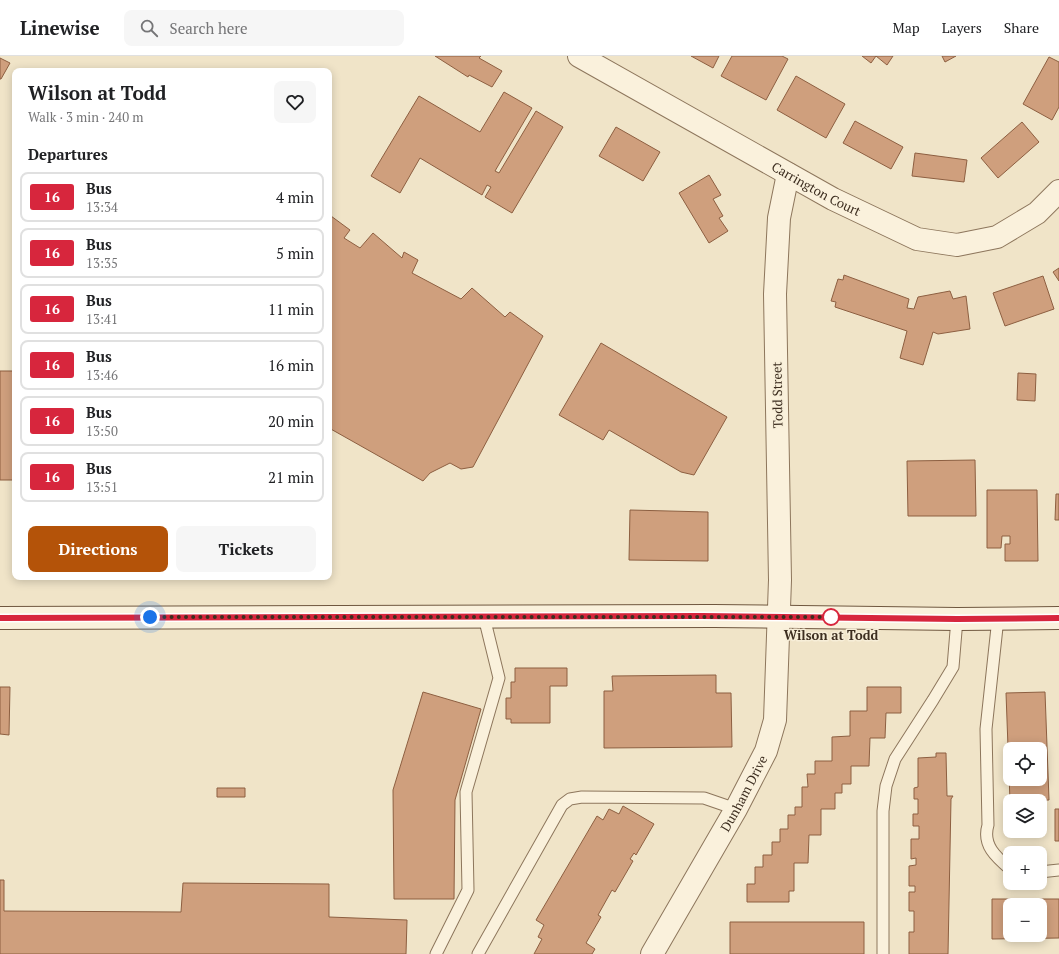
<!DOCTYPE html>
<html lang="en">
<head>
<meta charset="utf-8">
<style>
  body { margin:0; font-family:"PT Serif",serif; background:#f6f6f6; color:#202124; height:100vh; display:flex; flex-direction:column; font-size:15px; white-space:nowrap }
  * { box-sizing:border-box; margin:0 }
  p { font-size:13px; color:#757577 }
  .icon { flex:none; width:22px; height:22px; fill:none; stroke:currentColor; stroke-width:2; stroke-linecap:round; stroke-linejoin:round }
  .map { position:relative; flex:1; overflow:hidden }
  .drawer { position:absolute; left:12px; top:12px; width:320px; height:512px; display:flex; flex-direction:column; background:#fff; border-radius:8px; box-shadow:0 2px 10px #0003 }
  .drawer>* { flex:none }
  .badge { padding:0 8px; border-radius:3px; font-size:14px; line-height:26px }
  .fabs { position:absolute; left:1003px; top:686px; display:grid; gap:8px }
  .fabs a { display:grid; place-items:center; width:44px; height:44px; border-radius:8px; background:#fff; box-shadow:0 2px 10px #0003; font-size:20px }
  .you { position:absolute; width:20px; height:20px; margin:-10px; border:3px solid #fff; border-radius:50%; background:#1a73e8; box-shadow:0 0 0 6px #1a73e833 }
  .map>.badge { position:absolute; translate:-50% -50%; box-shadow:0 0 0 2px #fff }
  h2 { padding:0 16px; font-size:15px; line-height:36px }
  .round { display:grid; place-items:center; flex:none; width:42px; height:42px; border-radius:8px; background:#f6f6f6 }
  .overview { display:flex; align-items:center; justify-content:space-between; height:68px; padding:0 16px }
  h1 { font-size:19px; font-weight:800; line-height:30px }
  .primary-button { display:flex; gap:8px; margin-top:auto; padding:8px 16px }
  .primary-button a { flex:1; height:46px; border-radius:8px; background:#b45309; color:#fff; font-size:16px; font-weight:800; line-height:46px; text-align:center }
  .primary-button a+a { background:#f6f6f6; color:#202124 }
  ul { padding:0; list-style:none }
  li { display:flex; align-items:center; gap:12px; height:50px; margin:0 8px 6px; padding:0 8px; border:2px solid #e0e0e0; border-radius:8px }
  li div { flex:1 }
  li b { display:block; font-size:15px }
  li em { font-style:normal }
  li .badge { min-width:44px; font-weight:700; text-align:center }
  header { display:flex; align-items:center; gap:24px; box-sizing:border-box; height:56px; padding:0 20px; background:#fff; border-bottom:1px solid #e0e0e0 }
  header strong { font-size:19px }
  nav { display:flex; gap:22px; margin-inline-start:auto; font-size:14px }
  .search { width:280px; height:36px; background:#f6f6f6; display:flex; align-items:center; gap:10px; box-sizing:border-box; padding:0 14px; border-radius:8px; color:#757577; font-size:15px }
  .map>svg:first-child { display:block }
  .building { fill:#cf9f7d; stroke:#8d5f41; fill-rule:evenodd }
  .lines { fill:none; stroke-linecap:round; stroke-linejoin:round }
  .lane-casing { stroke:#8d765c; stroke-width:13 }
  .street-casing { stroke:#8d765c; stroke-width:24 }
  .secondary-casing { stroke:#6f573f; stroke-width:24 }
  .lane { stroke:#faf1dc; stroke-width:11 }
  .street { stroke:#faf1dc; stroke-width:22 }
  .secondary { stroke:#faf1dc; stroke-width:22 }
  .line-casing { stroke:#fff; stroke-width:9 }
  .line { stroke:#d7263d; stroke-width:6 }
  .walk { stroke:#3d2e20; stroke-width:4; stroke-dasharray:0 7.2 }
  .stop-dot { fill:#fff; stroke:#d7263d; stroke-width:2 }
  .labels { text-anchor:middle; dominant-baseline:central; stroke-width:3; stroke-linejoin:round; paint-order:stroke }
  .street-label { font-size:13px; fill:#3d2e20; stroke:#f7eed8 }
  .stop-label { font-size:13px; font-weight:bold; fill:#3d2e20; stroke:#f7eed8 }
</style>
</head>
<body>
<header>
<strong>Linewise</strong>
<div class="search"><svg class="icon" aria-label="search" viewBox="0 0 24 24"><circle cx="10" cy="10" r="6"/><path d="M15 15l6 6"/></svg>Search here</div>
<nav><a>Map</a><a>Layers</a><a>Share</a></nav>
</header>
<div class="map">
<svg width="1059" height="898" viewBox="0 0 1059 898">
  <rect width="100%" height="100%" fill="#f0e4c8"/>
  <path class="building" d="M435 0H481L479 2 502 15 492 31 469 19 468 21Z
    M691 0H719L713 12Z
    M732 0H782L788 3 766 44 721 20Z
    M862 0H893L887 9 876 0 871 7Z
    M942 0H956L945 6Z
    M1049 1 1059 6V51L1052 64 1023 48Z
    M0 2 10 7 1 23H0Z
    M796 20 845 48 826 82 777 54Z
    M504 36 532 52 495 115 499 117 536 55 563 71 512 157 485 141 491 131 487 129 482 139 420 102 400 137 371 120 419 40 480 76Z
    M855 65 903 91 891 113 843 87Z
    M1022 66 1039 86 998 122 981 102Z
    M616 71 660 96 643 125 599 100Z
    M915 97 967 104 964 126 912 120Z
    M709 119 721 139 713 143 723 160 719 162 728 175 709 187 679 137Z
    M331 160 350 174 344 182 360 192 373 177 402 202 404 196 418 204 412 217 461 243 472 232 505 261 510 256 543 280 473 411 461 413 450 407 430 417 423 425 329 372V163Z
    M1059 212V225L1053 216Z
    M844 219 909 243 907 252 914 253 918 241 950 235 953 243 966 240 970 273 938 278 933 276 923 309 900 302 907 275 835 251 836 246 831 245 838 223 843 224Z
    M1043 220 1054 253 1005 270 993 237Z
    M601 287 727 361 694 419 681 416 609 374 603 384 559 359Z
    M0 315H15V424H0Z
    M1018 317 1036 318 1035 345 1017 344Z
    M975 404 976 460H908L907 405Z
    M987 434H1037L1038 505H1005V488H1010V480H1002L1001 492H987Z
    M1056 438H1059V464H1055Z
    M630 454 708 456V505L629 504Z
    M515 612H567V630H550V667H511V663H506V642H511V626H515Z
    M716 619V637H731L732 691 604 692V635H613L612 620Z
    M0 631H10L9 679 0 678Z
    M867 631H901V657H886L885 682H870L869 710H851V728H842V737H835V753H821V779H809L808 807H794V835H789V846H747V828H755V811H763V799H772V786H780V773H788V759H795V751H802V731H808L807 718H815V705H832V681L850 680V655H867Z
    M423 636 481 653 455 744 454 843H394L393 734Z
    M1045 636 1049 744 1010 745 1006 637ZM1010 693H1040V723H1010Z
    M936 697H946L947 740H953L951 743 948 898H909V876H914V855H909V836H915V830H909V810L916 809V802L911 803V783H919V770H913V758H918V743H914V732L918 731V702L936 701Z
    M217 732H245V741H217Z
    M623 750 654 768 636 799 634 797 630 803 633 805 615 836 612 834 598 859 601 861 586 887 595 893 592 898H534L542 883 538 881 544 869 536 864 597 760 603 764 609 753 619 758Z
    M1055 753H1059V785H1055Z
    M0 824H4V855L181 856 183 827 329 828V861L407 864 406 898H0Z
    M992 843H1059V882L992 883ZM1010 849H1040V879H1010Z
    M730 866H864V898H730Z"/>
  <g class="lines">
    <g class="lane-casing">
      <path id="lane" d="M998 562 986 673 988 769C982 789 996 801 1010 813
        M1040 816 1059 814
        M436 898 468 834 466 736 499 622 484 561
        M478 898 562 749 570 743 582 741 704 742 736 753
        M883 898V755L886 730 895 703 933 644 953 611 957 563"/>
    </g>
    <g class="street-casing">
      <g id="street">
        <path id="s1" d="M579 0 833 143 917 183 957 189 997 181 1037 157 1059 135"/>
        <path id="s2" d="M652 898 736 753 766 695 775 664 780 524 775 238 779 162 788 118"/>
      </g>
    </g>
    <g class="secondary-casing">
      <path id="secondary" d="M0 562 714 560 957 563 1059 562"/>
    </g>
    <use href="#lane" class="lane"/>
    <use href="#street" class="street"/>
    <use href="#secondary" class="secondary"/>
  </g>
  <g class="lines">
    <g class="line-casing">
      <path id="line" d="M0 562 702 560 957 563 1059 562"/>
    </g>
    <use href="#line" class="line"/>
    <path class="walk" d="M150 561H833H831"/>
  </g>
  <circle class="stop-dot" cx="831" cy="561" r="8"/>
  <g class="labels">
    <g class="street-label">
      <text stroke="none"><textPath href="#s1" startOffset="272">Carrington Court</textPath></text>
      <text transform="translate(777 339) rotate(-91)">Todd Street</text>
      <text stroke="none"><textPath href="#s2" startOffset="185">Dunham Drive</textPath></text>
    </g>
    <g class="stop-label">
      <text x="831" y="579">Wilson at Todd</text>
    </g>
  </g>
</svg>
<div class="fabs">
<a><svg class="icon" aria-label="locate" viewBox="0 0 24 24"><circle cx="12" cy="12" r="6"/><path d="M12 2v4M12 18v4M2 12h4M18 12h4"/></svg></a>
<a><svg class="icon" aria-label="layers" viewBox="0 0 24 24"><path d="M12 4l9 5-9 5-9-5zM3 14l9 5 9-5"/></svg></a>
<a>+</a>
<a>−</a>
</div>
<div class="you" style="left:150px;top:561px"></div>
<section class="drawer">
<div class="overview"><div><h1>Wilson at Todd</h1><p>Walk · 3 min · 240 m</p></div><a class="round"><svg class="icon" aria-label="heart" viewBox="0 0 24 24"><path d="M12 20l-8-8c-3-5 5-10 8-4 3-6 11-1 8 4z"/></svg></a></div>
<h2>Departures</h2>
<ul>
<li><span class="badge" style="background:#d7263d;color:#fff">16</span><div><b>Bus</b><p>13:34</p></div><em>4 min</em></li>
<li><span class="badge" style="background:#d7263d;color:#fff">16</span><div><b>Bus</b><p>13:35</p></div><em>5 min</em></li>
<li><span class="badge" style="background:#d7263d;color:#fff">16</span><div><b>Bus</b><p>13:41</p></div><em>11 min</em></li>
<li><span class="badge" style="background:#d7263d;color:#fff">16</span><div><b>Bus</b><p>13:46</p></div><em>16 min</em></li>
<li><span class="badge" style="background:#d7263d;color:#fff">16</span><div><b>Bus</b><p>13:50</p></div><em>20 min</em></li>
<li><span class="badge" style="background:#d7263d;color:#fff">16</span><div><b>Bus</b><p>13:51</p></div><em>21 min</em></li>
</ul>
<div class="primary-button"><a>Directions</a><a>Tickets</a></div>
</section>
</div>
</body>
</html>
